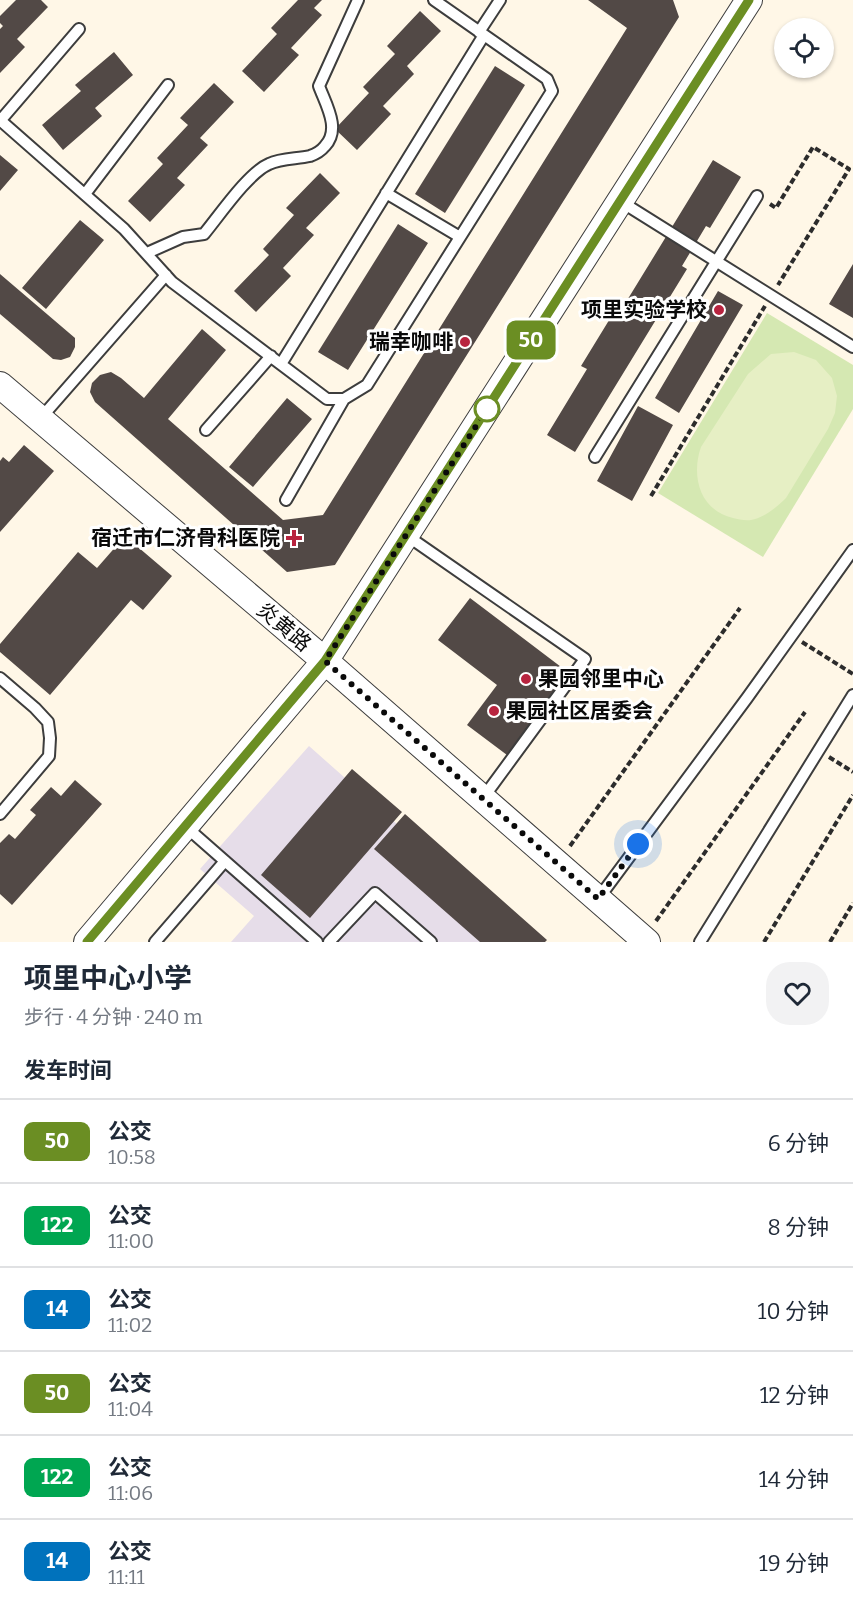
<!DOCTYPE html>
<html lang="zh">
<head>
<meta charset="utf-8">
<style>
  body { margin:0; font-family:Bitter,"Noto Sans SC",serif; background:#f2f2f3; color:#1f2937; height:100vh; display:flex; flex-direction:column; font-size:22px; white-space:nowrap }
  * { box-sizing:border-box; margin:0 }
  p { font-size:20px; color:#747a83 }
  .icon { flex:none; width:33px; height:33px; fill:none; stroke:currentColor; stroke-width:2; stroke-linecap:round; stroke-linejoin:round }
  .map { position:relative; height:942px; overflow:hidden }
  .sheet { display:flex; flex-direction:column; background:#fff; flex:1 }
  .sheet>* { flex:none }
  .badge { padding:0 12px; border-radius:9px; font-size:21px; line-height:39px }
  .controls { position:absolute; left:774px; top:18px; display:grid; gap:12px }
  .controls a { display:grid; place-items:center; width:60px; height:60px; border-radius:50%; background:#fff; box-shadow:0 2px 4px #0004; font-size:30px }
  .you { position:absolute; width:30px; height:30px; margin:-15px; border:4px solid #fff; border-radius:50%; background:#1a73e8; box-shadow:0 0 0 9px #1a73e833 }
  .map>.badge { position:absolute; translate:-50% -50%; box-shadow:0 0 0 3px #fff }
  h2 { padding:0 24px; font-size:22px; line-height:54px }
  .round { display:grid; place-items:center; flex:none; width:63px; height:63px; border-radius:24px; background:#f2f2f3 }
  .summary { display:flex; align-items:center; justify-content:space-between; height:102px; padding:0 24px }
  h1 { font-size:28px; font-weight:700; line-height:45px }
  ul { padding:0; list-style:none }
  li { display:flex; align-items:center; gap:18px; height:84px; padding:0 24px; border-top:2px solid #e0e1e3 }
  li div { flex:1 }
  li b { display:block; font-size:22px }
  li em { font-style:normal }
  li .badge { min-width:66px; font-weight:700; text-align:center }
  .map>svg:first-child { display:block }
  .industrial { fill:#e6dde9 }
  .green { fill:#d5e8b2 }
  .pitch { fill:#e6efc4 }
  .building { fill:#524946 }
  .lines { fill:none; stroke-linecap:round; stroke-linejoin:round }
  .service-casing { stroke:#3d3d3d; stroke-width:14 }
  .tertiary-casing { stroke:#3d3d3d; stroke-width:28 }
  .path { stroke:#2c2c2c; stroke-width:4; stroke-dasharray:6 3; stroke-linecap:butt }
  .service { stroke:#fff; stroke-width:10 }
  .tertiary { stroke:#fff; stroke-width:26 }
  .line-casing { stroke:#fff; stroke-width:14 }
  .line { stroke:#6b8e23; stroke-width:9 }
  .walk { stroke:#0a0a0a; stroke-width:6; stroke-dasharray:0 10.8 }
  .poi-dot { fill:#b8243f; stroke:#fff; stroke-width:2 }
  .stop-dot { fill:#fff; stroke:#6b8e23; stroke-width:3 }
  .labels { text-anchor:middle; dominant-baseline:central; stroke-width:6; stroke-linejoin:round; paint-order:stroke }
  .poi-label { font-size:21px; font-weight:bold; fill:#0a0a0a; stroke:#fff; text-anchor:end }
  .street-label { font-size:21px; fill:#0a0a0a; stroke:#fff }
</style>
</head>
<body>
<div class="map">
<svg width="853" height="942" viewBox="0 0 853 942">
  <rect width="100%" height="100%" fill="#fff7e7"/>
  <path class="industrial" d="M309 746 530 942H231L254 916 200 869Z"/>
  <path class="green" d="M767 313 853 365V409L763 557 658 493Z"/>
  <path class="pitch" d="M794 352 816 360 832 378 837 396 835 413 828 429 786 498C777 507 764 518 751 520 745 521 738 519 733 518 699 510 691 475 701 447L748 374 771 354Z"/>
  <path class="building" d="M16 0H41L48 7 17 39 25 47 0 73V29L3 26 0 23V16Z
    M298 0H322L314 8 322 15 291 48 299 55 264 92 242 71 277 34 271 28Z
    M588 0H673L679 17 335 565 287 572 95 402 90 392 92 383 100 375 111 372 121 378 144 398 202 329 226 350 168 419 283 520 323 515 627 28Z
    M420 11 441 31 407 66 414 74 383 106 391 114 357 150 335 129 369 93 363 87 395 54 387 46Z
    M114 52 133 75 95 108 102 116 63 150 42 125 81 91 75 85Z
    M495 66 525 85 445 213 415 194Z
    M214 83 234 102 200 138 208 145 177 178 185 185 150 222 128 201 163 164 157 158 188 125 180 118Z
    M0 155 18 170 0 191Z
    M713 160 741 177 710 228 706 226 682 266 687 269 575 452 547 435 587 369 581 366 622 299 626 302Z
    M320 173 340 193 306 228 314 235 283 268 291 276 256 312 234 291 269 255 263 249 294 215 286 208Z
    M80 220 104 240 46 309 22 288Z
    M398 224 428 243 348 370 318 352Z
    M853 264V318L829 304Z
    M0 274 75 338V347L70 357 61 360 53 359 0 314Z
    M718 291 743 305 679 413 655 398Z
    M287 398 312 419 253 487 229 467Z
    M638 406 673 425 632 501 597 481Z
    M24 445 54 471 0 532V461L3 457 9 462Z
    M125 536 172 576 143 610 131 600 50 695 0 652V644L78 552 97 568Z
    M470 598 569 673 507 755 467 725 497 685 438 640Z
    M352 769 402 812 310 918 261 875Z
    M75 780 102 804 12 905 0 894V843L9 834 15 839 36 815 30 810 51 787 61 796Z
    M405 814 547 940 545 942H480L374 849Z"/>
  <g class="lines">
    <g class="service-casing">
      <path id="service" d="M479 32 500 0
        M0 120 124 229 172 282 327 399H344L367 385 552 91 547 79 434 0
        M0 121 79 29
        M386 193 460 237
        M85 194 168 85
        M620 201 853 347
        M147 253 183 237 204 234C219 216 248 173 269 164 281 158 297 159 310 156 316 154 321 151 325 146 341 129 326 105 319 86L358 0
        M281 364 484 35
        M40 419 166 275
        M206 430 271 356
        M595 457 757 196
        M286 500 344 399
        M406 535 585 659 483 798
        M0 678 35 708 48 722 50 738 49 756 0 814
        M185 826 317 942
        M598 899 747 698 853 550
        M155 942 225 861
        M329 942 375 893 431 942
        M700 942 853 695"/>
    </g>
    <g class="tertiary-casing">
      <path id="tertiary" d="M0 385 325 661 647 942
        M87 942 325 661 749 0"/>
    </g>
    <path class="path" d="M770 204 776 208 813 147 849 169 778 285
      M651 496 765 306
      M802 642 853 674
      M829 757 853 772
      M570 846 740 608
      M656 921 805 712
      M764 942 853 795
      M830 942 853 903"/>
    <use href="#service" class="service"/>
    <use href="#tertiary" class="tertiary"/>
  </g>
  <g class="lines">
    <g class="line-casing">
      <path id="line" d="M87 942 325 661 749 0"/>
    </g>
    <use href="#line" class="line"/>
    <path class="walk" d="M487 409 325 661 598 899 638 844"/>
  </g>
  <g class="poi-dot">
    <circle cx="719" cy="310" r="6"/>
    <circle cx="465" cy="342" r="6"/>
    <path d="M291 529h6v6h6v6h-6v6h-6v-6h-6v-6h6z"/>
    <circle cx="526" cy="679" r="6"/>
    <circle cx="494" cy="711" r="6"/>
  </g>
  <circle class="stop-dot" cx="487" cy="409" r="12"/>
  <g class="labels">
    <g class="poi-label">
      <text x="707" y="310">项里实验学校</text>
      <text x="453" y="342">瑞幸咖啡</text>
      <text x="280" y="538">宿迁市仁济骨科医院</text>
      <text x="538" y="679" text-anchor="start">果园邻里中心</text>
      <text x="506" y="711" text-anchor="start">果园社区居委会</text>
    </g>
    <g class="street-label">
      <text transform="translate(284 627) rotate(40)">炎黄路</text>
    </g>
  </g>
</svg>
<div class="controls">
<a><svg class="icon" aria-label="locate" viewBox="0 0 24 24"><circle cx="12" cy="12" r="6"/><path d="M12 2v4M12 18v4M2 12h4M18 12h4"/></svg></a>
</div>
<div class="you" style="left:638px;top:844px"></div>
<b class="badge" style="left:531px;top:340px;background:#6b8e23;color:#fff">50</b>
</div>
<section class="sheet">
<div class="summary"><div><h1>项里中心小学</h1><p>步行 · 4 分钟 · 240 m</p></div><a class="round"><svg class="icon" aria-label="heart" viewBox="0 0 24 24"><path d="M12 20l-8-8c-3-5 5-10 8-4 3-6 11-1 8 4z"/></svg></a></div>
<h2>发车时间</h2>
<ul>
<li><span class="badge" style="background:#6b8e23;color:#fff">50</span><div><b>公交</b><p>10:58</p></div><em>6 分钟</em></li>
<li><span class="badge" style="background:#00a651;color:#fff">122</span><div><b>公交</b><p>11:00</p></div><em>8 分钟</em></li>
<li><span class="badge" style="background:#0072bc;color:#fff">14</span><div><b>公交</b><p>11:02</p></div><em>10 分钟</em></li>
<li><span class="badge" style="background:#6b8e23;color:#fff">50</span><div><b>公交</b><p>11:04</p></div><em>12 分钟</em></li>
<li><span class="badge" style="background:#00a651;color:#fff">122</span><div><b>公交</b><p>11:06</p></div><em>14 分钟</em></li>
<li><span class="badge" style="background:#0072bc;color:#fff">14</span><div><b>公交</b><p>11:11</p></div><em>19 分钟</em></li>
</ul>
</section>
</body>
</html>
